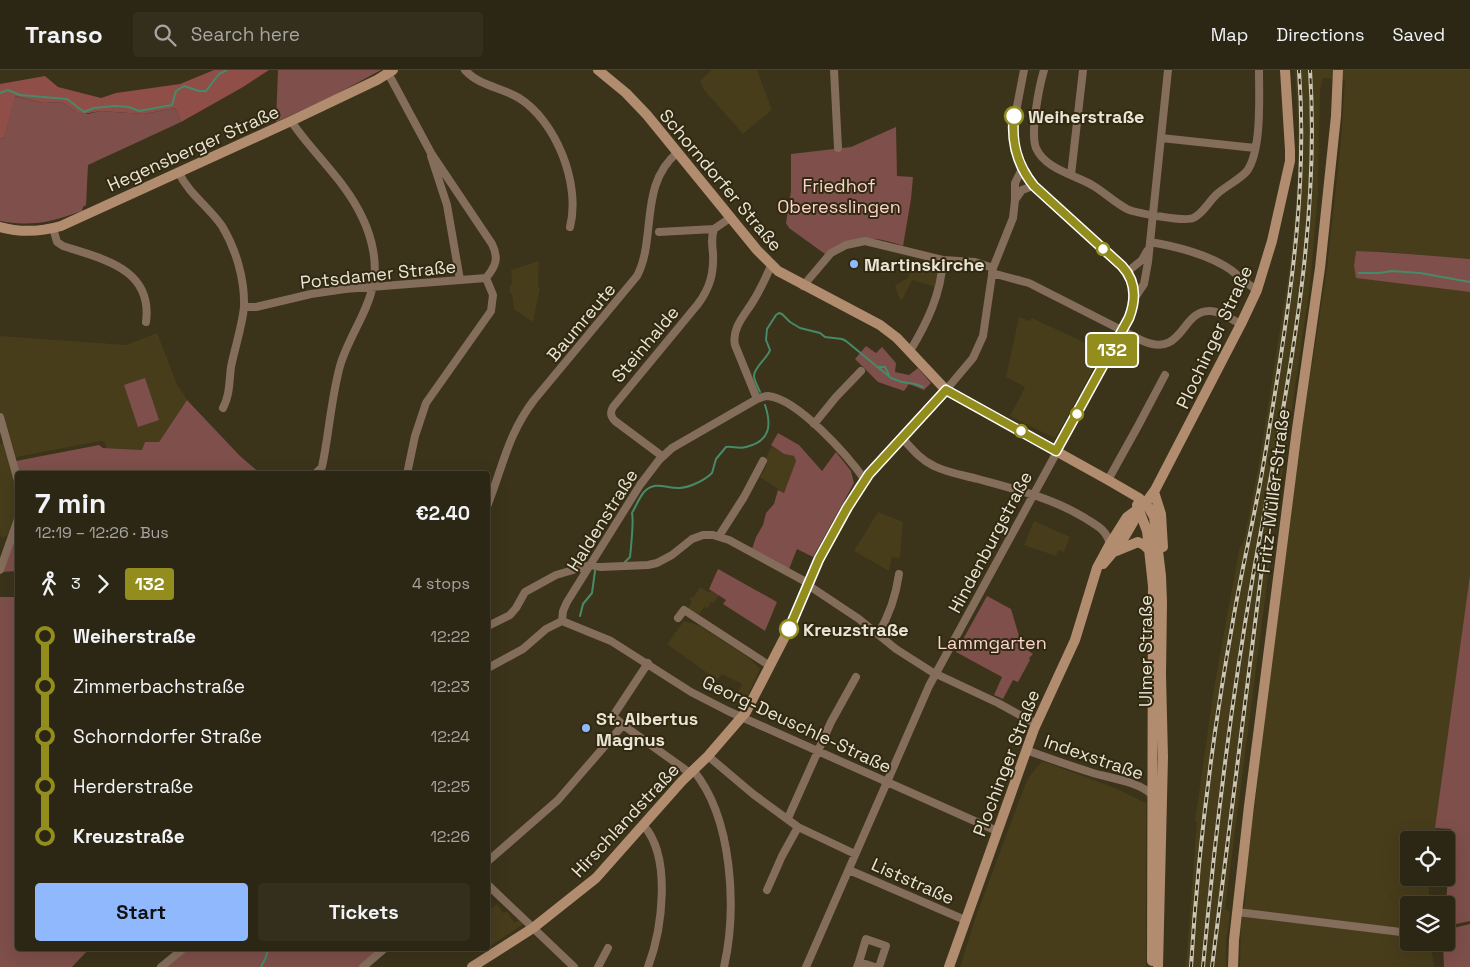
<!DOCTYPE html>
<html lang="en">
<head>
<meta charset="utf-8">
<style>
  body { margin:0; font-family:"Space Grotesk",sans-serif; background:#342e1d; color:#f1f3f6; height:100vh; display:flex; flex-direction:column; font-size:19px; white-space:nowrap }
  * { box-sizing:border-box; margin:0 }
  p { font-size:16px; color:#a6a5a0 }
  .icon { flex:none; width:28px; height:28px; fill:none; stroke:currentColor; stroke-width:2; stroke-linecap:round; stroke-linejoin:round }
  .map { position:relative; flex:1; overflow:hidden }
  .panel { position:absolute; left:15px; top:401px; width:475px; height:480px; display:flex; flex-direction:column; background:#2c2614; border-radius:5px; box-shadow:0 5px 20px #0002,0 0 0 1px #484334 }
  .panel>* { flex:none }
  .badge { padding:0 10px; border-radius:4px; font-size:18px; line-height:32px }
  .controls { position:absolute; left:1400px; top:761px; display:grid; gap:10px }
  .controls a { display:grid; place-items:center; width:55px; height:55px; border-radius:5px; background:#2c2614; box-shadow:0 5px 20px #0002,0 0 0 1px #484334; font-size:25px }
  .map>.badge { position:absolute; translate:-50% -50%; box-shadow:0 0 0 2px #fff }
  .legs { display:flex; align-items:center; gap:8px; height:55px; padding:0 20px; font-size:16px }
  .legs p { margin-inline-start:auto }
  .summary { display:flex; align-items:center; justify-content:space-between; height:85px; padding:0 20px }
  h1 { font-size:28px; font-weight:600; line-height:38px }
  .action { display:flex; gap:10px; margin-top:auto; padding:10px 20px }
  .action a { flex:1; height:58px; border-radius:5px; background:#90b8fd; color:#111; font-size:20px; font-weight:600; line-height:58px; text-align:center }
  .action a+a { background:#342e1d; color:#f1f3f6 }
  ul { padding:0 20px; list-style:none }
  li { display:flex; align-items:center; gap:18px; height:50px; font-size:19px }
  li i { display:grid; place-items:center; width:8px; height:100%; margin:0 6px; background:currentColor }
  li i::after { content:''; width:12px; height:12px; margin:-6px; border:4px solid; border-radius:50%; background:#2c2614 }
  li p { margin-inline-start:auto }
  li:first-child i { background:linear-gradient(#0000 50%,currentColor 0) }
  li:last-child i { background:linear-gradient(currentColor 50%,#0000 0) }
  header { display:flex; align-items:center; gap:30px; box-sizing:border-box; height:70px; padding:0 25px; background:#2c2614; border-bottom:1px solid #484334 }
  header strong { font-size:24px }
  nav { display:flex; gap:28px; margin-inline-start:auto; font-size:18px }
  .search { width:350px; height:45px; background:#342e1d; display:flex; align-items:center; gap:12px; box-sizing:border-box; padding:0 18px; border-radius:5px; color:#a6a5a0; font-size:19px }
  .map>svg:first-child { display:block }
  .built { fill:#473d1b }
  .green { fill:#7e4f4b }
  .forest { fill:#904e49 }
  .lines { fill:none; stroke-linecap:round; stroke-linejoin:round }
  .stream { stroke:#468b69; stroke-width:2 }
  .street { stroke:#846d5b; stroke-width:8 }
  .secondary { stroke:#b18c6f; stroke-width:10 }
  .rail-casing { stroke:#cac5b4; stroke-width:4 }
  .rail { stroke:#312910; stroke-width:2; stroke-dasharray:5.5; stroke-linecap:butt }
  .line-1-casing { stroke:#fff; stroke-width:11 }
  .line-1 { stroke:#928d1d; stroke-width:8 }
  .stop-1-dot { fill:#fff; stroke:#928d1d; stroke-width:2.5 }
  .poi-dot { fill:#90b8fd; stroke:#312910; stroke-width:2 }
  .labels { text-anchor:middle; dominant-baseline:central; stroke-width:4; stroke-linejoin:round; paint-order:stroke }
  .stop-label { font-size:18px; font-weight:bold; fill:#e9e4d5; stroke:#312910; text-anchor:start }
  .street-label { font-size:18px; fill:#e9e4d5; stroke:#312910 }
  .park-label { font-size:18px; fill:#fcd3ce; stroke:#312910 }
  .poi-label { font-size:18px; font-weight:bold; fill:#e9e4d5; stroke:#312910; text-anchor:start }
</style>
</head>
<body>
<header>
<strong>Transo</strong>
<div class="search"><svg class="icon" aria-label="search" viewBox="0 0 24 24"><circle cx="10" cy="10" r="6"/><path d="M15 15l6 6"/></svg>Search here</div>
<nav><a>Map</a><a>Directions</a><a>Saved</a></nav>
</header>
<div class="map">
<svg width="1470" height="897" viewBox="0 0 1470 897">
  <rect width="100%" height="100%" fill="#3b331a"/>
  <path class="built" d="M712 0H757L772 40 743 64 704 20 700 11Z
    M1295 0H1470V189L1411 185 1390 182 1356 181 1354 196 1430 217 1470 222V505L1434 770H1409V808H1430L1428 835H1409V872L1425 873 1431 876 1434 897H1240L1241 854 1245 832 1246 802 1254 741 1298 384 1327 199 1341 70 1345 10 1323 8 1320 21 1318 124 1310 216 1274 460 1225 839 1230 842 1226 872V897H1186L1197 751H1195L1214 618 1239 480 1244 470 1259 394 1289 201 1295 147 1298 94V57Z
    M913 190 932 193 937 196 940 202 936 217 912 210 902 230 899 228 895 215 908 208Z
    M539 191 538 217 540 218 533 252 514 239 512 223H510V215L512 214 511 200Z
    M1019 247 1030 251 1032 248 1103 281 1057 365 1054 368 1010 346 1025 317 1006 307Z
    M157 263 177 314 187 330 159 372H145L143 380 106 378 105 372 101 371 16 387 11 384 0 341V266L126 275Z
    M5 372 17 417V442L11 464 2 468 0 464V374Z
    M772 376 784 384 794 386 796 391 784 423 760 407 767 394 765 389Z
    M878 442 903 452 900 488 892 487 889 501 854 481Z
    M1034 451 1070 467 1064 482 1058 480 1056 486 1024 475Z
    M700 517 709 523 711 520 719 525 714 533 711 532 708 538 704 537 699 545 688 538 692 531 689 530 691 527 693 528Z
    M684 551 700 556 749 588 760 599 747 627 738 622 742 614 722 604 717 610 667 574Z
    M1042 691 1115 718 1146 733V897H960L975 849 1022 723 1028 708Z
    M497 834 503 843 507 841 514 853 519 850 523 854 492 875 488 869V841Z"/>
  <path class="green" d="M278 0H381L335 25 276 52Z
    M14 26 43 33 62 32 78 43 88 44 100 41 144 44 175 38 181 52 88 95 86 135 83 137 82 141C50 152 34 157 0 151V68L4 69Z
    M896 57 897 106 913 107 911 129 903 176C872 165 852 165 825 184L789 158 786 153 791 121V84L851 77Z
    M1356 181C1394 182 1432 186 1470 189V222L1356 208 1354 196Z
    M866 276 876 283 882 277 896 293 895 302 909 305 918 298 931 313 924 320 909 314 904 321 878 312 855 289Z
    M145 308 159 350 138 357 124 315Z
    M187 330 240 386 261 404H18L15 393 16 391 99 375 103 378 142 380 145 372H159Z
    M778 363 799 375 822 401 836 382 851 401 854 413 813 487 797 479 789 499 752 479 756 467 763 455 766 443 774 434 778 420 784 423 796 391 794 386 784 384 771 375Z
    M17 457V501L2 502Z
    M718 499 777 532 765 561 723 534 726 530 709 519Z
    M1470 505V851L1451 855 1446 845V835L1451 759 1435 758Z
    M987 526 1011 539 1022 576 1033 584 1029 588 1030 590 1018 612 1013 610 1003 629 994 625 1002 607 956 582Z
    M0 527H17L18 879H89L72 897H0Z
    M1470 854V897H1444L1443 873 1446 872V863L1453 858Z
    M189 879H380L360 897H165Z"/>
  <path class="forest" d="M214 0H269L243 17 181 52 175 38 144 44 100 41 84 44 78 43 62 32 43 33 15 26 4 69 0 68V14L45 6 58 17 101 28 116 23 180 14Z"/>
  <g class="lines">
    <path class="stream" d="M0 23 8 20 20 25 67 29 84 42 94 38 115 36 129 37 139 41 172 35 176 21 184 16 199 21H206L219 4 227 0
      M1359 203H1379L1392 201 1420 203 1470 212
      M877 297H885L889 305
      M760 322C758 317 754 310 754 306 754 297 767 289 770 280L766 270 767 259 776 245 779 243 782 244 790 252 800 258 820 263 825 267 842 269 846 271 891 308 902 312 915 314 923 317
      M625 492 630 487C631 477 634 451 632 443 636 436 639 428 644 422 656 410 666 419 680 418 691 417 705 410 712 403L716 389 726 377C732 376 739 379 746 377 770 371 772 356 765 335
      M580 546 583 534 592 523 595 501
      M261 897 266 887 268 879"/>
    <path class="street" d="M465 0C479 16 501 17 519 28 556 51 581 114 570 157
      M834 0 838 78
      M1044 0C1039 17 1030 63 1036 78 1045 99 1075 105 1092 115 1104 122 1114 132 1127 139 1135 143 1185 152 1193 148 1203 144 1209 131 1217 124 1226 116 1239 110 1247 101 1262 80 1259 26 1259 0
      M388 3 431 83 492 174C499 188 496 196 486 208
      M291 51C314 85 346 111 363 149 372 168 378 194 373 215 368 242 348 268 340 296 331 329 329 364 322 397L315 404
      M1161 68 1255 78
      M431 86 447 135 460 210
      M179 103C189 124 209 137 222 156 236 179 245 210 244 237 242 257 235 277 231 297 229 312 230 325 223 338
      M1071 105 1083 0
      M1015 130 1022 120 1033 116
      M53 158 57 172 63 176C102 189 153 198 146 252
      M659 162 714 159 730 148
      M1150 172C1175 176 1210 185 1231 200 1240 207 1247 214 1257 220
      M1127 202 1142 190 1147 181
      M992 203 1029 213 1143 271C1183 288 1181 241 1209 241 1219 240 1232 250 1241 254
      M803 216 831 183 846 175 865 171 943 190 975 192 993 198
      M1134 229 1144 214 1148 192 1168 0
      M244 237H256L311 224 345 219 486 208
      M910 281C927 253 941 224 943 190
      M946 320 973 288 983 266 993 198 1013 148 1015 130V113L1022 99
      M757 329 735 275C731 257 747 243 755 228 761 218 766 207 771 196
      M0 347 18 411
      M814 354 836 327 861 301
      M903 369C912 379 921 390 934 396 948 403 963 405 978 409 1015 419 1052 428 1085 448 1097 456 1106 459 1110 474
      M662 386 615 351C610 346 610 342 613 337L698 234C710 218 714 203 713 183 712 175 711 167 714 159
      M407 404 415 366 426 333 491 241 493 225 486 208
      M1108 410 1138 356 1165 305
      M488 434C503 396 508 364 534 330L637 206C657 168 638 115 678 82
      M719 466 744 427 763 391
      M0 500 18 449
      M678 548 684 540 770 596
      M562 551 611 571 691 622 728 641 997 761
      M562 551 563 541 567 532 640 415 659 390 672 378 757 329C760 328 764 326 768 326 798 329 848 386 865 410
      M488 556 510 545 516 538 525 522 556 505 590 495 601 497 648 495 657 493 672 485 692 469 703 465H713L729 470 808 513 811 517 859 549 896 579 932 602 998 633 1036 654
      M878 564C889 546 896 525 899 504
      M488 598 523 579 546 559 562 551
      M623 655 690 703
      M1026 680C1048 688 1071 696 1093 703 1110 708 1140 712 1152 725
      M708 686 753 724 798 757 855 784
      M693 700C733 748 737 839 724 897
      M788 748 831 652 856 607
      M644 756C672 788 662 860 648 897
      M488 791 558 730 623 655 613 646 648 593
      M849 800 965 850
      M488 815 574 897
      M767 820 782 786 798 757
      M1237 842 1409 863
      M859 892 866 869 886 876 879 897
      M161 897 183 879
      M363 897 384 879
      M598 897 608 878
      M806 897 929 616 1123 261C1133 240 1139 219 1124 199L1033 116 1020 97 1015 80 1013 57 1024 0
      M857 897 859 892 875 897"/>
    <path class="secondary" d="M598 0 626 23 647 45 757 180 778 201 880 255 897 268 946 320 1108 410 1139 428 1149 438 1154 447 1161 506 1162 532 1161 605 1163 687 1158 897
      M0 157C21 163 40 162 61 156L291 51 377 10 393 0
      M1154 422 1161 444 1163 477
      M1137 435 1147 461 1153 516 1152 891
      M1116 481 1138 472 1144 475 1150 481
      M1103 494C1118 478 1131 460 1139 439
      M472 897 533 858 596 808 682 711 708 686 746 642 793 551 808 513 819 489 859 418 869 404 946 320
      M949 897 1034 659 1075 570 1097 498 1110 474 1127 447 1145 434 1155 420 1241 254 1257 220 1272 171 1290 91V80L1285 0
      M1233 897 1234 870 1249 736 1297 359 1320 198 1336 46 1338 0"/>
    <g class="rail-casing">
      <path id="rail" d="M1191 897C1198 779 1213 661 1234 545 1241 505 1250 465 1258 424 1265 389 1270 353 1276 317 1293 210 1307 109 1299 0
        M1203 897C1215 764 1231 631 1254 500 1283 335 1321 168 1310 0
        M1212 897 1263 490"/>
    </g>
    <use href="#rail" class="rail"/>
  </g>
  <g class="lines">
    <g class="line-1-casing">
      <path id="line-1" d="M789 559 819 489 847 438 869 404 946 320 1056 381 1129 248C1136 230 1136 211 1122 196L1034 116C1017 95 1011 73 1014 46"/>
    </g>
    <use href="#line-1" class="line-1"/>
  </g>
  <g class="stop-1-dot">
    <circle cx="1014" cy="46" r="9"/>
    <circle cx="1103" cy="179" r="6"/>
    <circle cx="1077" cy="344" r="6"/>
    <circle cx="1021" cy="361" r="6"/>
    <circle cx="789" cy="559" r="9"/>
  </g>
  <g class="poi-dot">
    <circle cx="854" cy="194" r="5"/>
    <circle cx="586" cy="658" r="5"/>
  </g>
  <g class="labels">
    <g class="stop-label">
      <text x="1028" y="46">Weiherstraße</text>
      <text x="803" y="559">Kreuzstraße</text>
    </g>
    <g class="street-label">
      <text transform="translate(193 78) rotate(-24)">Hegensberger Straße</text>
      <text transform="translate(721 110) rotate(50)">Schorndorfer Straße</text>
      <text transform="translate(378 204) rotate(-6)">Potsdamer Straße</text>
      <text transform="translate(581 252) rotate(-50)">Baumreute</text>
      <text transform="translate(1214 267) rotate(-65)">Plochinger Straße</text>
      <text transform="translate(645 274) rotate(-50)">Steinhalde</text>
      <text transform="translate(1273 421) rotate(-83)">Fritz-Müller-Straße</text>
      <text transform="translate(602 450) rotate(-58)">Haldenstraße</text>
      <text transform="translate(990 472) rotate(-62)">Hindenburgstraße</text>
      <text transform="translate(1145 581) rotate(-90)">Ulmer Straße</text>
      <text transform="translate(797 654) rotate(25)">Georg-Deuschle-Straße</text>
      <text transform="translate(1094 687) rotate(19)">Indexstraße</text>
      <text transform="translate(1006 693) rotate(-69)">Plochinger Straße</text>
      <text transform="translate(625 750) rotate(-47)">Hirschlandstraße</text>
      <text transform="translate(913 811) rotate(24)">Liststraße</text>
    </g>
    <g class="park-label">
      <text x="839" y="115">Friedhof<tspan x="839" dy="21">Oberesslingen</tspan></text>
      <text x="992" y="572">Lammgarten</text>
    </g>
    <g class="poi-label">
      <text x="864" y="194">Martinskirche</text>
      <text x="596" y="648">St. Albertus<tspan x="596" dy="21">Magnus</tspan></text>
    </g>
  </g>
</svg>
<div class="controls">
<a><svg class="icon" aria-label="locate" viewBox="0 0 24 24"><circle cx="12" cy="12" r="6"/><path d="M12 2v4M12 18v4M2 12h4M18 12h4"/></svg></a>
<a><svg class="icon" aria-label="layers" viewBox="0 0 24 24"><path d="M12 4l9 5-9 5-9-5zM3 14l9 5 9-5"/></svg></a>
</div>
<b class="badge" style="left:1112px;top:280px;background:#928d1d;color:#fff">132</b>
<section class="panel">
<div class="summary"><div><h1>7 min</h1><p>12:19 – 12:26 · Bus</p></div><b>€2.40</b></div>
<div class="legs"><svg class="icon" aria-label="walk" viewBox="0 0 24 24"><circle cx="13" cy="4" r="2"/><path d="M13 8l-2 6 4 7M11 14l-3 7M7 12l3-4h3l4 4"/></svg>3<svg class="icon" aria-label="forward" viewBox="0 0 24 24"><path d="M9 5l7 7-7 7"/></svg><b class="badge" style="background:#928d1d;color:#fff">132</b><p>4 stops</p></div>
<ul>
<li><i style="color:#928d1d"></i><b>Weiherstraße</b><p>12:22</p></li>
<li><i style="color:#928d1d"></i><span>Zimmerbachstraße</span><p>12:23</p></li>
<li><i style="color:#928d1d"></i><span>Schorndorfer Straße</span><p>12:24</p></li>
<li><i style="color:#928d1d"></i><span>Herderstraße</span><p>12:25</p></li>
<li><i style="color:#928d1d"></i><b>Kreuzstraße</b><p>12:26</p></li>
</ul>
<div class="action"><a>Start</a><a>Tickets</a></div>
</section>
</div>
</body>
</html>
